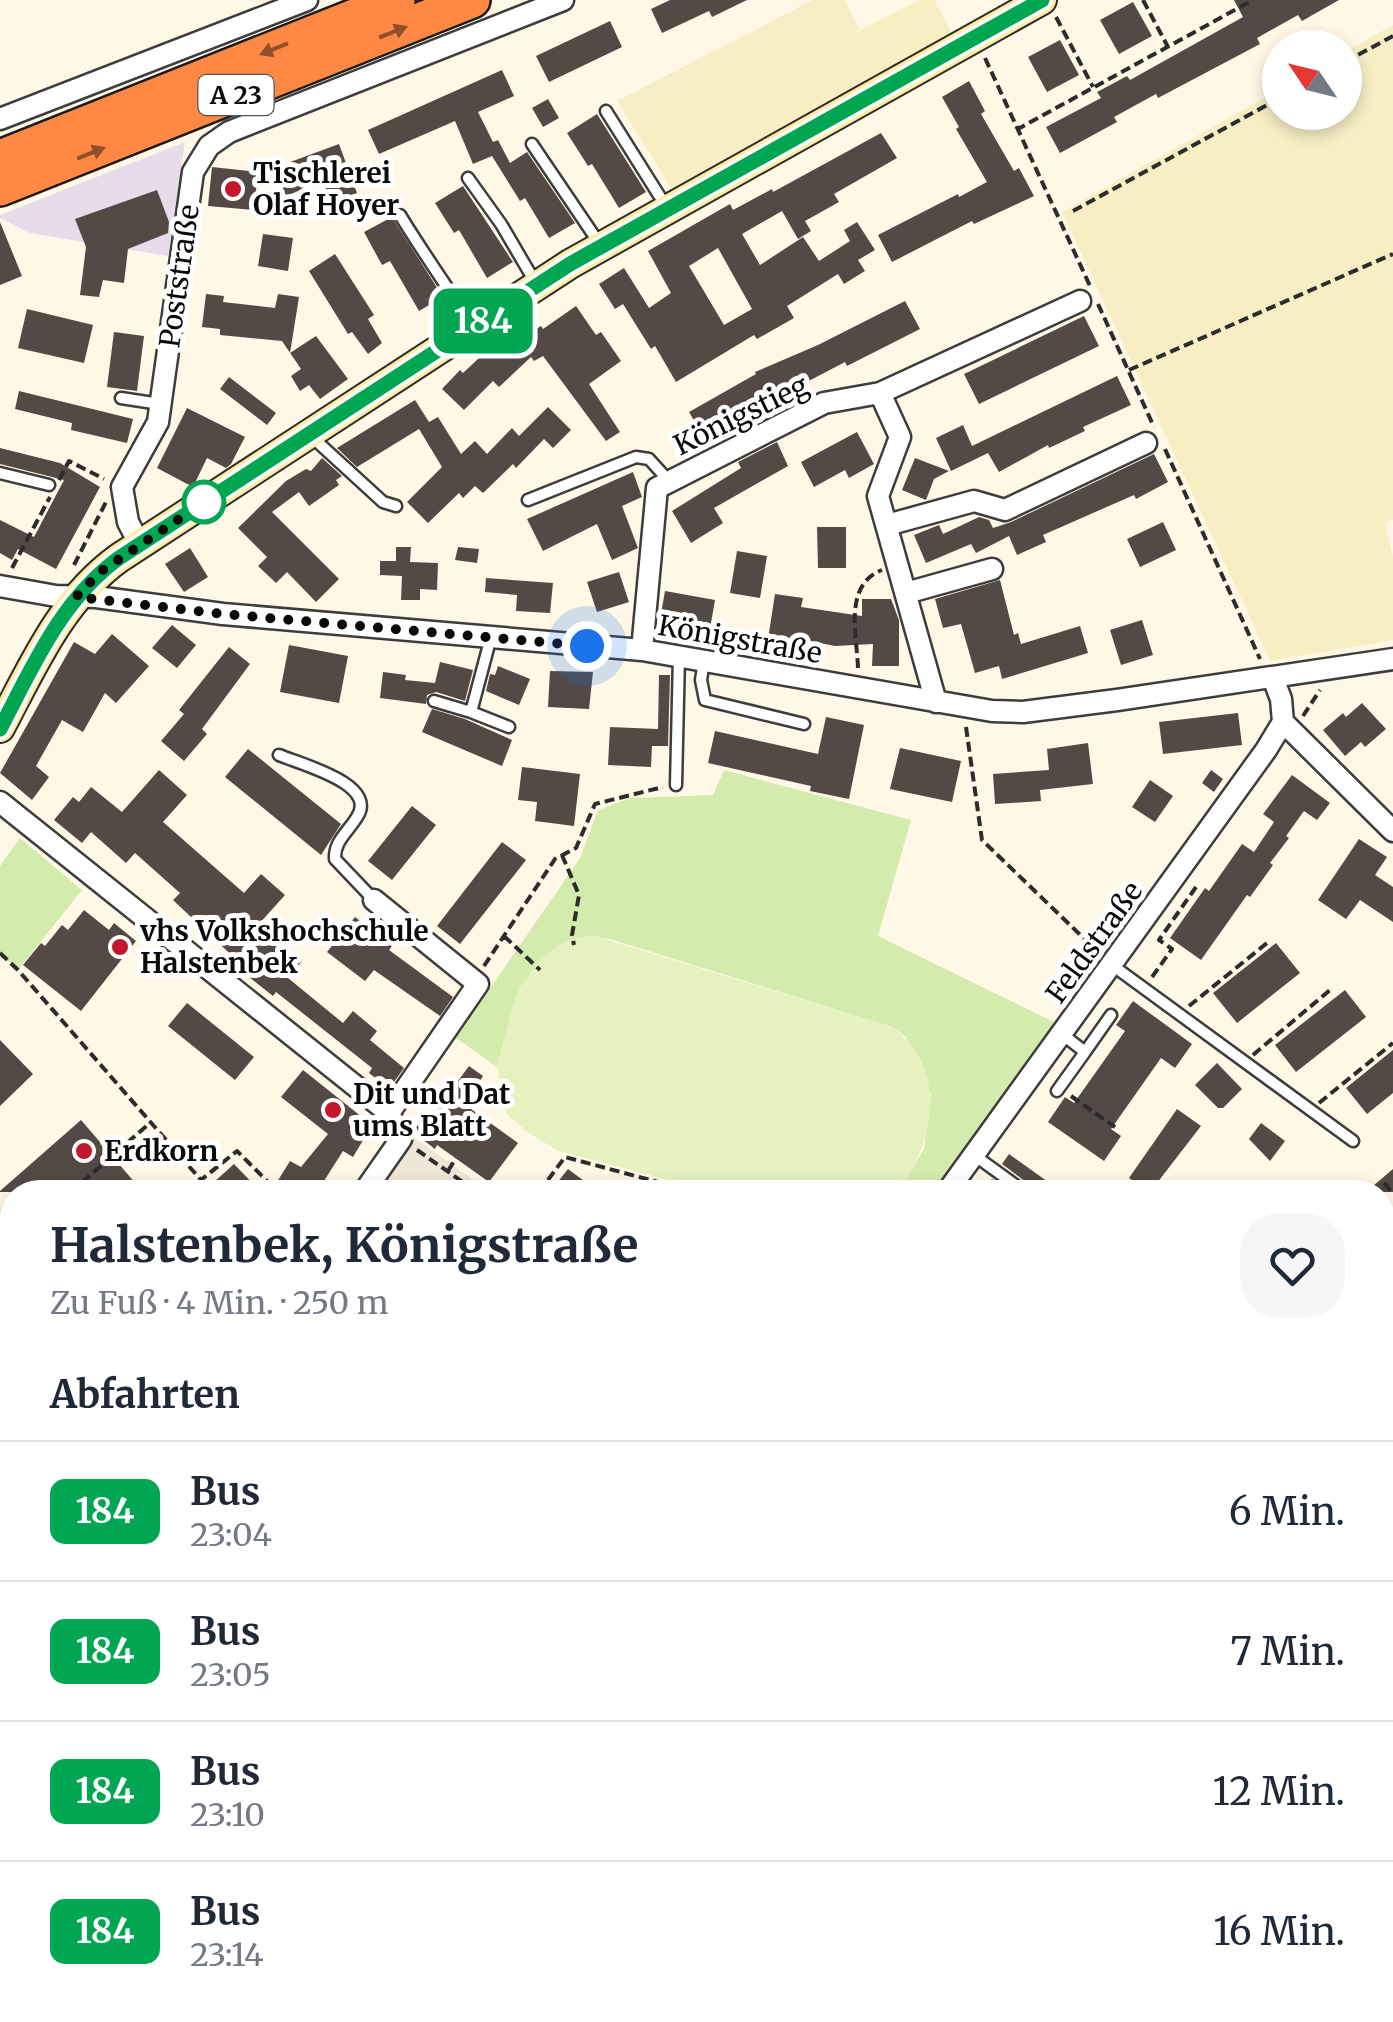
<!DOCTYPE html>
<html lang="de">
<head>
<meta charset="utf-8">
<style>
  body { margin:0; font-family:Merriweather,serif; background:#f6f6f7; color:#1f2937; height:100vh; display:flex; flex-direction:column; font-size:38px; white-space:nowrap }
  * { box-sizing:border-box; margin:0 }
  p { font-size:32px; color:#747a83 }
  .icon { flex:none; width:55px; height:55px; fill:none; stroke:currentColor; stroke-width:2; stroke-linecap:round; stroke-linejoin:round }
  .map { position:relative; flex:1; overflow:hidden }
  .side { position:absolute; left:0px; top:1180px; width:1395px; height:842px; display:flex; flex-direction:column; background:#fff; border-radius:40px 40px 0 0; box-shadow:0 5px 15px #0003 }
  .side>* { flex:none }
  .badge { padding:0 20px; border-radius:15px; font-size:35px; line-height:65px }
  .needle { width:65px; rotate:305deg }
  .controls { position:absolute; left:1262px; top:30px; display:grid; gap:20px }
  .controls a { display:grid; place-items:center; width:100px; height:100px; border-radius:50%; background:#fff; box-shadow:0 5px 15px #0003; font-size:50px }
  .you { position:absolute; width:50px; height:50px; margin:-25px; border:8px solid #fff; border-radius:50%; background:#1a73e8; box-shadow:0 0 0 15px #1a73e833 }
  .map>.badge { position:absolute; translate:-50% -50%; box-shadow:0 0 0 5px #fff }
  h2 { padding:0 50px; font-size:38px; line-height:90px }
  .round { display:grid; place-items:center; flex:none; width:105px; height:105px; border-radius:40px; background:#f6f6f7 }
  .headline { display:flex; align-items:center; justify-content:space-between; height:170px; padding:0 50px }
  h1 { font-size:48px; font-weight:700; line-height:75px }
  ul { padding:0; list-style:none }
  li { display:flex; align-items:center; gap:30px; height:140px; padding:0 50px; border-top:2px solid #e0e1e3 }
  li div { flex:1 }
  li b { display:block; font-size:38px }
  li em { font-style:normal }
  li .badge { min-width:110px; font-weight:700; text-align:center }
  .map>svg:first-child { display:block }
  .industrial { fill:#e7dcea }
  .farmland { fill:#f7eec4 }
  .green { fill:#d3ecad }
  .pitch { fill:#e5f2c0 }
  .plaza { fill:#eee6d6 }
  .building { fill:#534945; fill-rule:evenodd }
  .lines { fill:none; stroke-linecap:round; stroke-linejoin:round }
  .lane-casing { stroke:#3d3d3d; stroke-width:15 }
  .street-casing { stroke:#3d3d3d; stroke-width:25 }
  .secondary-casing { stroke:#2c2c2c; stroke-width:32 }
  .highway-casing { stroke:#1b1b1b; stroke-width:40 }
  .path { stroke:#2c2c2c; stroke-width:4; stroke-dasharray:10 5; stroke-linecap:butt }
  .lane { stroke:#fff; stroke-width:10 }
  .street { stroke:#fff; stroke-width:20 }
  .secondary { stroke:#ffeca1; stroke-width:28 }
  .highway { stroke:#ff8944; stroke-width:35 }
  .oneway { fill:#91502a }
  .line-casing { stroke:#fff; stroke-width:22 }
  .line { stroke:#00a651; stroke-width:15 }
  .walk { stroke:#0a0a0a; stroke-width:10; stroke-dasharray:0 18 }
  .poi-dot { fill:#c4172e; stroke:#fff; stroke-width:4 }
  .stop-dot { fill:#fff; stroke:#00a651; stroke-width:5 }
  .labels { text-anchor:middle; dominant-baseline:central; stroke-width:10; stroke-linejoin:round; paint-order:stroke }
  .shield { fill:#fff; stroke:#545454; stroke-width:2.5 }
  .shield-label { font-size:25px; font-weight:bold; fill:#0a0a0a }
  .poi-label { font-size:28px; font-weight:bold; fill:#0a0a0a; stroke:#fff; text-anchor:start }
  .street-label { font-size:28px; fill:#0a0a0a; stroke:#fff }
</style>
</head>
<body>
<div class="map">
<svg width="1393" height="2022" viewBox="0 0 1393 2022">
  <rect width="100%" height="100%" fill="#fff8e6"/>
  <path class="industrial" d="M185 142 168 256 29 233 0 218V215Z"/>
  <path class="farmland" d="M813 0H845L860 30 920 0H935L953 36 673 191 617 101Z
    M1393 25V520L1385 523 1393 557V640L1270 661 1062 212 1280 89V112H1345V52Z"/>
  <path class="green" d="M724 770 911 820 878 936 1066 1028 945 1192H898L924 1149 931 1095 906 1037 892 1027 610 939C531 926 512 1008 497 1067L456 1038 580 858 598 810 630 798 713 795Z
    M20 838 82 890 18 970 0 954V866Z
    M964 2010H1201L1206 2022H970Z"/>
  <path class="pitch" d="M595 936 892 1027C950 1071 934 1140 898 1192H715L558 1151 526 1131 507 1114 497 1067 513 1005 520 987 539 962 556 946 578 937Z"/>
  <path class="plaza" d="M413 1137 491 1192H375Z"/>
  <path class="building" d="M670 0H747L712 17 709 11 662 33 651 9Z
    M1234 0H1339L1302 21 1298 15 1257 38 1260 44 1158 98 1156 94 1114 117 1117 122 1060 153 1046 127 1101 98 1097 92 1127 76 1130 80 1243 17Z
    M1133 2 1152 36 1119 54 1100 20Z
    M610 21 622 47 549 82 536 56Z
    M1060 40 1079 75 1047 92 1028 57Z
    M502 70 514 96 478 112 493 142 498 140 510 163 527 152 575 223 549 238 525 198 520 201 492 156 473 164 455 121 379 154 368 130Z
    M969 81 985 111 981 114 1014 171 1019 168 1034 196 974 224 972 221 892 262 878 235 958 194 959 197 987 182 956 129 959 127 942 97Z
    M548 99 559 118 543 127 532 108Z
    M597 114 646 192 619 208 592 164 588 166 567 133Z
    M881 133 897 158 834 194 839 202 805 221 811 231 798 239 782 211 742 234 760 265 803 237 819 261 850 241 844 230 857 222 875 250 858 260 865 271 844 284 838 274 787 306 794 318 757 339 754 335 676 382 655 346 651 349 623 304 615 309 599 284 624 268 649 308 671 293 648 251 730 204 733 210 772 189 773 192ZM718 248 752 309 724 325 689 266Z
    M339 144 357 193 332 203 323 181 286 196 274 168Z
    M212 167 258 172 254 210 208 206Z
    M463 186 513 262 487 278 459 230 454 233 435 203Z
    M157 190 169 222 168 233 128 249 124 283 103 280 99 297 80 295 86 247 75 219Z
    M392 217 443 297 419 311 390 261 382 265 364 232Z
    M0 222 22 276 0 285Z
    M263 234 293 238 288 271 258 266Z
    M335 254 374 315 368 319 382 343 368 354 352 332 348 334 309 271Z
    M206 294 224 296 223 302 275 308 278 294 299 297 290 353 316 336 348 379 320 399 309 385 300 391 291 376 301 369 282 341 220 335V329L202 327Z
    M905 301 920 329 847 366 845 362 803 384 801 380 758 401 760 403 704 438 689 412 756 374 755 372 818 345Z
    M576 306 596 335 601 332 621 361 589 384 620 432 606 441 543 356 534 361 531 357 499 387 493 381 464 410 442 389 460 370 463 373 493 345 500 352 541 326 543 329Z
    M27 309 93 325 84 363 18 348Z
    M1084 316 1099 346 979 404 964 374Z
    M114 332 144 336 137 391 107 387Z
    M1117 376 1131 405 1083 427 1085 431 1049 448 1048 445 999 472 988 453 951 471 936 438 963 425 972 446Z
    M229 377 276 413 267 425 220 389Z
    M19 391 133 419 127 443 71 430 72 423 15 409Z
    M415 400 429 422 438 417 461 454 475 441 487 454 512 428 519 436 548 407 571 430 553 448 544 439 516 468 513 464 483 493 475 486 463 498 459 493 428 523 407 502 442 467 419 429 357 467 337 448Z
    M187 408 245 437 231 464 226 468 207 458 193 487 157 468Z
    M857 432 874 464 849 478 845 470 814 487 801 462Z
    M777 442 788 466 714 508 723 523 691 543 672 511 741 468 738 462Z
    M0 448 60 463 100 487 56 569 18 549 12 560 0 553V520L34 537 64 480 0 464Z
    M1154 454 1168 482 1136 499 1134 495 1043 535 1046 542 1017 555 1009 536 976 553 971 544 926 563 914 535 939 525 943 534 979 517 989 520 993 528 1011 522Z
    M322 458 342 476 336 480 339 485 309 506 299 492 272 512 339 579 316 602 287 572 276 583 258 566 267 557 238 528 286 481 306 469 311 471Z
    M915 458 949 471 934 479 926 500 902 490Z
    M633 472 642 497 622 506 638 548 612 560 597 524 543 551 527 519Z
    M1163 522 1176 550 1140 567 1127 539Z
    M817 527H846V568H818Z
    M396 547H411L410 562 438 563 437 590 420 589V600H401L402 576 380 575V561H396Z
    M458 547 479 549 477 563 455 560Z
    M190 548 208 577 184 592 165 564Z
    M737 551 767 556 760 598 730 593Z
    M619 572 629 602 597 612 587 582Z
    M486 578 553 583 550 613 516 611 517 595 485 592Z
    M1000 580 1014 635 1018 633 1021 644 1080 626 1088 653 1002 679 999 666 975 673 961 624 943 628 935 599Z
    M665 591 715 600 708 640 658 631Z
    M775 594 803 598 801 607 862 616V599H891L899 620V666H872L873 644 835 646 796 638 795 644 768 639Z
    M1142 620 1153 655 1121 665 1110 630Z
    M172 625 196 645 177 668 152 648Z
    M112 634 149 666 116 703 105 693 83 732 62 720 36 766 49 777 32 800 0 773 74 642 95 654Z
    M289 645 348 656 339 703 280 692Z
    M229 647 250 664 202 729 207 734 184 761 161 741 184 714 179 710Z
    M440 662 473 670 465 701 436 692 427 695 426 704 380 698 383 672 406 675 405 680 435 683Z
    M498 666 530 679 519 705 486 691 490 674 495 675Z
    M550 671 593 672 589 709 548 707Z
    M659 675H670L668 746H652L651 767 608 765 610 727 658 729Z
    M1362 703 1386 729 1365 747 1361 742 1345 756 1323 730 1343 713 1346 717Z
    M432 709 465 719 512 740 502 766 422 732Z
    M1238 713 1242 745 1163 754 1159 722Z
    M826 717 864 725 849 799 810 791 811 786 708 763 715 731 818 754Z
    M1088 743 1093 784 1040 790 1041 801 995 804 993 774 1049 770 1047 749Z
    M900 748 961 761 952 802 890 789Z
    M248 749 341 824 321 855 225 777Z
    M522 767 580 774 574 826 535 821 537 802 518 800Z
    M159 770 187 795 163 822 244 893 261 874 285 895 258 925 302 961 288 978 343 1023 353 1011 377 1031 370 1040 404 1068 389 1089 369 1073 372 1068 276 992 273 996 240 970 243 966 173 900 180 893 135 853 126 863 91 832 82 843 54 820 73 797 79 802 91 787 122 812Z
    M1211 770 1223 779 1214 792 1202 783Z
    M1292 775 1330 803 1317 820 1304 811 1286 836 1289 838 1270 863 1273 865 1250 897 1247 895 1201 960 1170 938 1205 888 1209 891 1242 844 1254 852 1274 822 1263 814Z
    M1150 780 1173 796 1155 822 1132 807Z
    M412 806 436 825 392 880 368 861Z
    M1359 839 1387 857 1375 875 1393 887V922L1360 900 1346 919 1318 900Z
    M502 842 526 860 460 944 437 926Z
    M84 910 109 930 114 923 136 941 81 1011 23 965 41 943 45 946 62 925 68 930Z
    M355 917 392 946 389 950 453 997 440 1016 374 970 365 981 327 952Z
    M1276 943 1300 973 1237 1023 1213 993Z
    M1345 990 1366 1017 1296 1072 1275 1045Z
    M1133 1001 1192 1044 1175 1068 1161 1058 1111 1129 1121 1136 1104 1161 1048 1122 1065 1097 1074 1103 1125 1031 1116 1025Z
    M187 1003 254 1057 235 1080 168 1026Z
    M0 1040 33 1074 0 1106Z
    M1393 1050V1093L1367 1114 1346 1088Z
    M1217 1063 1242 1089 1223 1108H1218L1195 1085Z
    M469 1066 483 1076 480 1081 488 1086 471 1109 518 1143 489 1182 437 1145 435 1149 413 1132 425 1115 430 1119Z
    M303 1070 372 1125 353 1157 343 1151 317 1192H294L277 1182 290 1161 301 1167 328 1134 281 1097Z
    M1177 1109 1201 1126 1150 1192 1129 1178Z
    M81 1120 143 1192H0V1191Z
    M1261 1123 1285 1141 1270 1161 1249 1139Z
    M1009 1154 1062 1192H1034L1030 1185 1002 1164Z
    M234 1164 261 1192H203Z
    M568 1169 599 1192H550Z
    M1393 1169V1192H1366Z
    M992 1179 1011 1192H982Z"/>
  <g class="lines">
    <g class="lane-casing">
      <path id="lane" d="M606 111 667 208
        M532 144 601 246
        M468 178 501 224 535 282
        M400 215C423 253 449 289 473 327
        M121 398 160 404
        M312 437 383 502 396 506
        M0 473 49 485
        M528 500 636 457 649 459 669 481
        M704 661 701 680 705 700 804 724
        M434 701 471 712 491 637
        M471 712 509 727
        M279 755C300 764 379 784 357 817 348 832 334 841 335 859L374 900
        M676 785 679 656
        M1112 965 1353 1141
        M1085 1052 1111 1015
        M1057 1091 1085 1052 1062 1034
        M974 1155 1025 1192
        M1212 2010 1217 2022
        M266 2022 272 2010
        M559 2022 567 2010"/>
    </g>
    <g class="street-casing">
      <path id="street" d="M0 119 307 0
        M887 525 974 501 1005 510 1146 443
        M140 545 128 522 122 487 158 422 193 172 209 146 229 132 563 0
        M0 586 56 596 96 597 223 614 642 650 992 711 1023 712 1117 700 1393 659
        M906 593 992 569
        M642 650 657 488 824 403 880 393
        M1273 678 1281 699 1283 722 1393 831
        M936 702 878 496 900 437 880 393 1080 301
        M0 802 389 1113 401 1139 364 1192
        M374 900 478 984 389 1113
        M947 1192 1266 750 1283 722
        M0 1259 12 1278
        M1382 1268 1393 1260
        M1382 1305 1393 1320
        M1382 2006 1393 2003
        M951 2010 957 2022
        M1275 2010C1307 2022 1338 2020 1370 2010
        M0 2022 35 2010"/>
    </g>
    <g class="secondary-casing">
      <path id="secondary" d="M0 728C33 666 61 600 119 558L570 264 1042 0
        M0 1731 12 1741
        M295 2010 318 2022"/>
    </g>
    <g class="highway-casing">
      <path id="highway" d="M0 158 397 0
        M0 188 472 0"/>
    </g>
    <path class="path" d="M1143 0 1168 47
      M1056 17 1093 87
      M985 58 1090 286
      M1345 62 1393 36
      M1016 130 1253 0
      M1073 211 1280 98
      M1098 304 1154 427
      M1129 370 1393 254
      M689 438V454
      M1165 449 1260 659
      M59 480 69 461 104 479
      M74 565 106 502
      M12 568 50 497
      M858 668C857 635 843 585 882 570
      M1303 716 1320 690
      M966 727 982 840 1098 952
      M562 855 579 895 572 935 574 945
      M504 936 540 970
      M0 953 18 970 201 1180 237 1151 278 1192
      M484 966 555 859 576 848 595 804 663 787
      M1152 977 1172 949 1159 940 1196 887
      M1189 1006 1267 943
      M1253 1055 1330 990
      M1071 1096 1115 1127
      M1319 1103 1393 1043
      M417 1150 477 1192
      M448 1171 456 1158
      M1384 1183 1393 1193
      M71 1192 151 1122
      M539 1192 565 1157 695 1192
      M627 1192 632 1178
      M1382 1897 1393 1891
      M1382 1926 1385 1927
      M1120 2022 1121 2010"/>
    <use href="#lane" class="lane"/>
    <use href="#street" class="street"/>
    <use href="#secondary" class="secondary"/>
    <use href="#highway" class="highway"/>
  </g>
  <defs><path id="oneway-solid" d="M-6-.8H1V-3.2L6.5 0L1 3.2V.8H-6Z" transform="scale(2.5)"/></defs>
  <g class="oneway">
    <use href="#oneway-solid" transform="translate(393 32) rotate(-22)"/>
    <use href="#oneway-solid" transform="translate(274 49) rotate(158)"/>
    <use href="#oneway-solid" transform="translate(91 153) rotate(-22)"/>
  </g>
  <g class="lines">
    <g class="line-casing">
      <path id="line" d="M0 729C33 666 61 600 119 558L570 264 1042 0"/>
    </g>
    <use href="#line" class="line"/>
    <path class="walk" d="M204 502 206 501 100 572 76 597 223 614 587 646"/>
  </g>
  <g class="poi-dot">
    <circle cx="233" cy="189" r="10"/>
    <circle cx="120" cy="947" r="10"/>
    <circle cx="333" cy="1110" r="10"/>
    <circle cx="84" cy="1151" r="10"/>
  </g>
  <circle class="stop-dot" cx="204" cy="502" r="20"/>
  <g class="labels">
    <rect class="shield" x="198.5" y="75" width="75" height="40" rx="8"/>
    <g class="shield-label">
      <text x="236" y="95">A 23</text>
    </g>
    <g class="poi-label">
      <text x="253" y="173">Tischlerei<tspan x="253" dy="32">Olaf Hoyer</tspan></text>
      <text x="140" y="931">vhs Volkshochschule<tspan x="140" dy="32">Halstenbek</tspan></text>
      <text x="353" y="1094">Dit und Dat<tspan x="353" dy="32">ums Blatt</tspan></text>
      <text x="104" y="1151">Erdkorn</text>
    </g>
    <g class="street-label">
      <text transform="translate(179 276) rotate(-82)">Poststraße</text>
      <text transform="translate(741 415) rotate(-26)">Königstieg</text>
      <text transform="translate(740 639) rotate(10)">Königstraße</text>
      <text transform="translate(1094 942) rotate(-54)">Feldstraße</text>
    </g>
  </g>
</svg>
<div class="controls">
<a><svg class="needle" viewBox="-14 -14 28 28"><path d="M0-13l5 13h-10z" fill="#e53935"/><path d="M0 13l5-13h-10z" fill="#747a83"/></svg></a>
</div>
<div class="you" style="left:587px;top:646px"></div>
<b class="badge" style="left:483px;top:321px;background:#00a651;color:#fff">184</b>
<section class="side">
<div class="headline"><div><h1>Halstenbek, Königstraße</h1><p>Zu Fuß · 4 Min. · 250 m</p></div><a class="round"><svg class="icon" aria-label="heart" viewBox="0 0 24 24"><path d="M12 20l-8-8c-3-5 5-10 8-4 3-6 11-1 8 4z"/></svg></a></div>
<h2>Abfahrten</h2>
<ul>
<li><span class="badge" style="background:#00a651;color:#fff">184</span><div><b>Bus</b><p>23:04</p></div><em>6 Min.</em></li>
<li><span class="badge" style="background:#00a651;color:#fff">184</span><div><b>Bus</b><p>23:05</p></div><em>7 Min.</em></li>
<li><span class="badge" style="background:#00a651;color:#fff">184</span><div><b>Bus</b><p>23:10</p></div><em>12 Min.</em></li>
<li><span class="badge" style="background:#00a651;color:#fff">184</span><div><b>Bus</b><p>23:14</p></div><em>16 Min.</em></li>
</ul>
</section>
</div>
</body>
</html>
